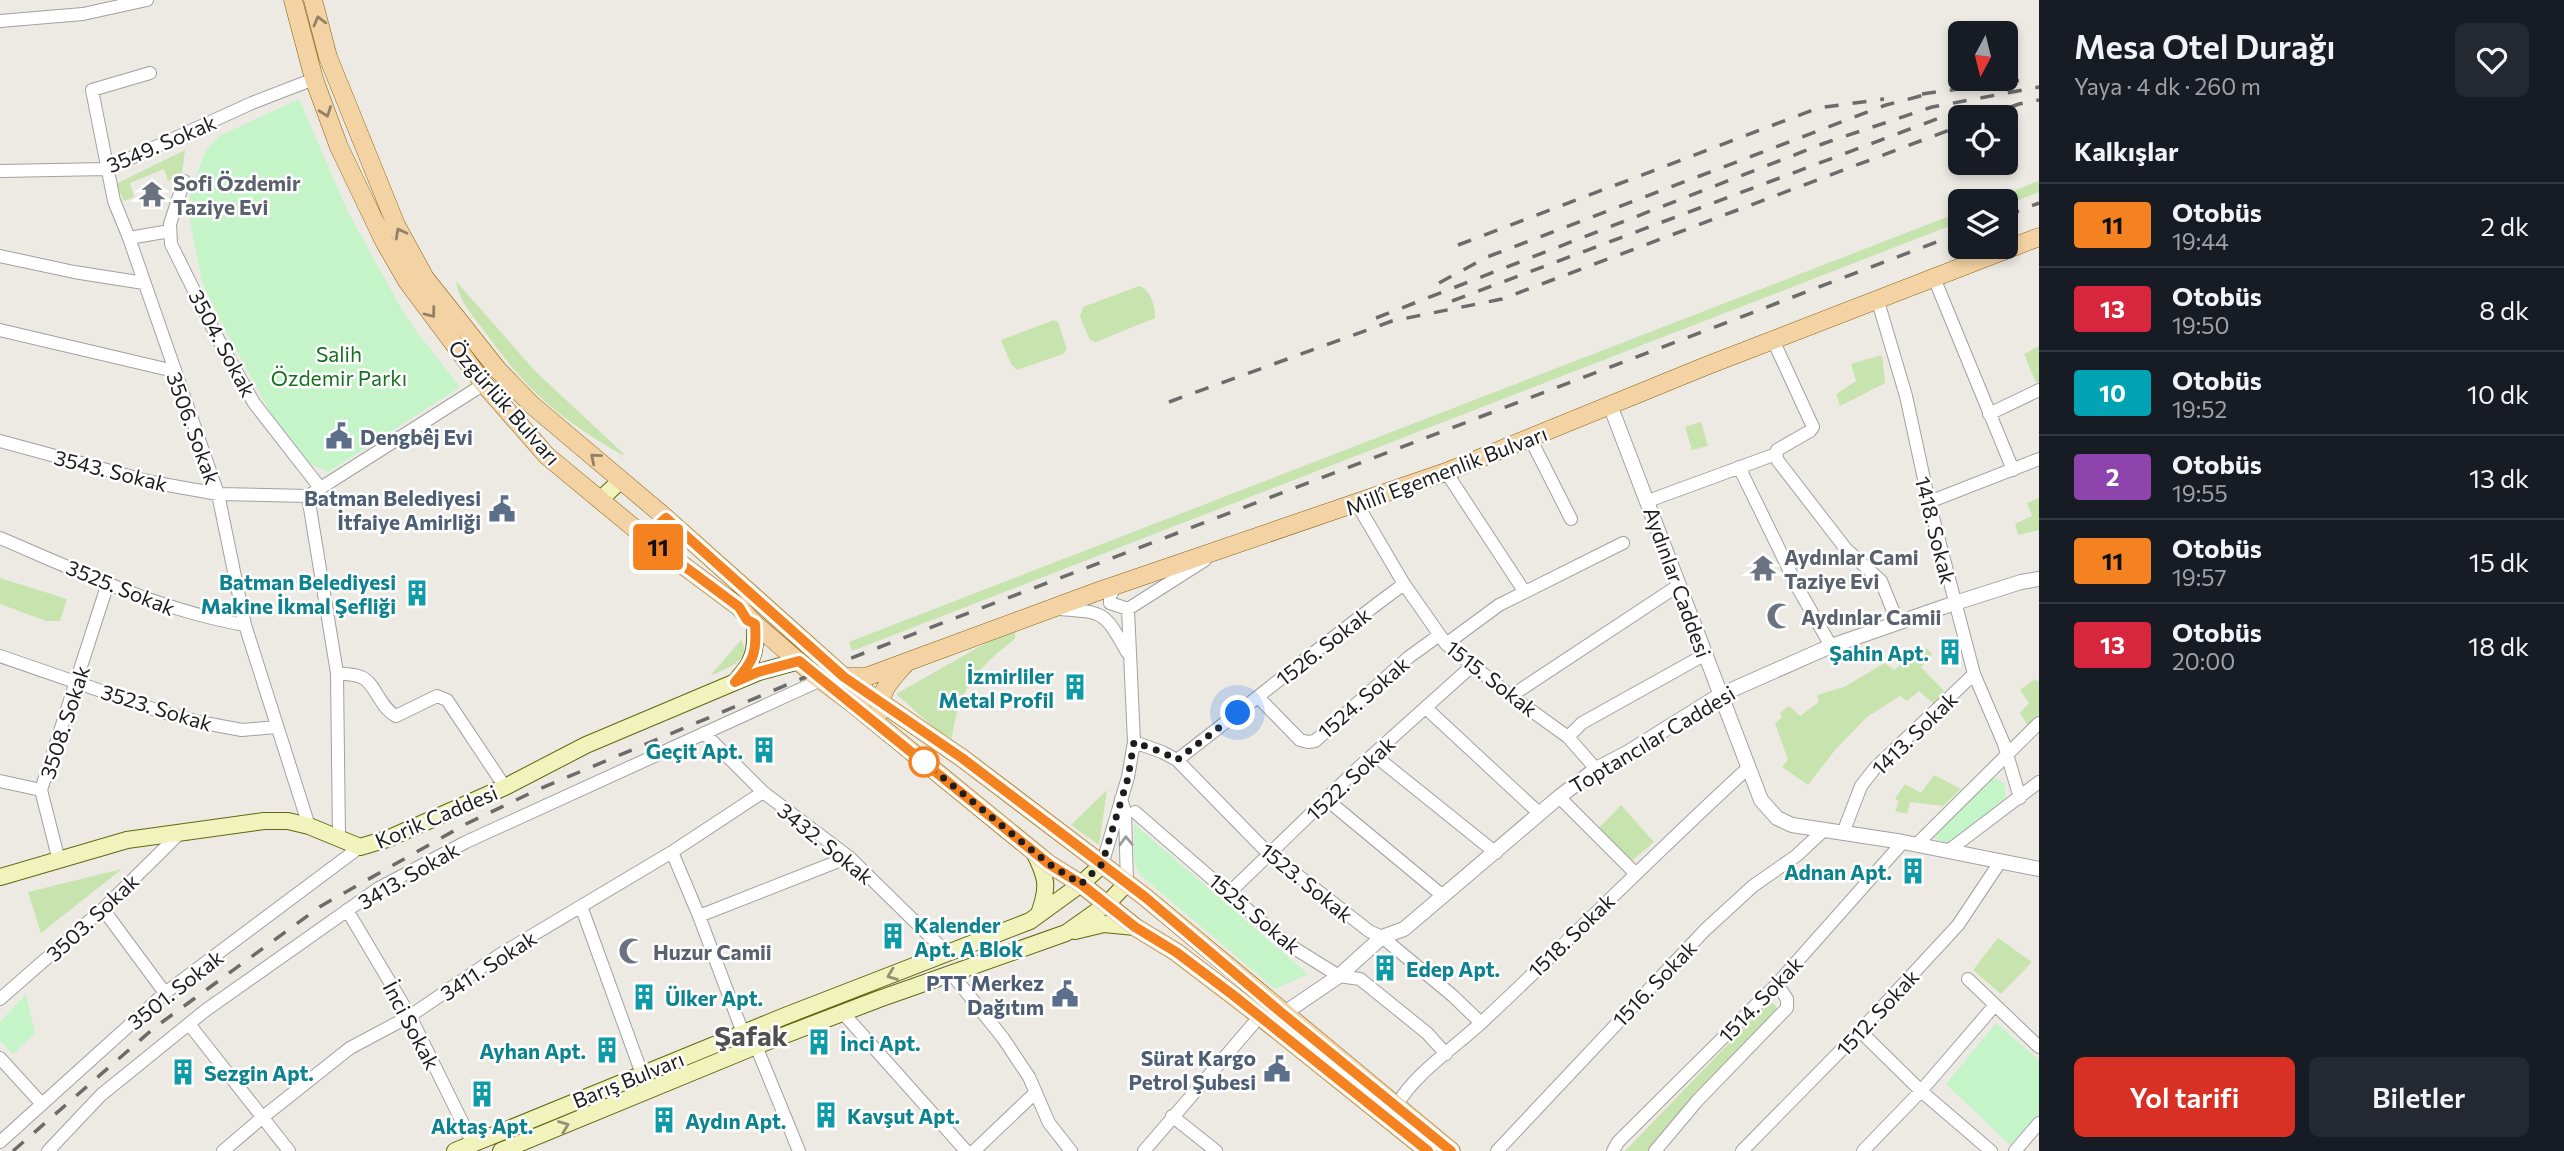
<!DOCTYPE html>
<html lang="tr">
<head>
<meta charset="utf-8">
<style>
  body { margin:0; font-family:Commissioner,sans-serif; background:#242831; color:#f1f3f6; height:100vh; display:flex; flex-direction:column; font-size:26px; white-space:nowrap }
  * { box-sizing:border-box; margin:0 }
  p { font-size:23px; color:#9ea1a6 }
  .icon { flex:none; width:38px; height:38px; fill:none; stroke:currentColor; stroke-width:2; stroke-linecap:round; stroke-linejoin:round }
  .map { position:relative; flex:1; overflow:hidden }
  .drawer { display:flex; flex-direction:column; background:#171b24; width:525px }
  .drawer>* { flex:none }
  .badge { padding:0 14px; border-radius:5px; font-size:24px; line-height:46px }
  .needle { width:46px; rotate:187deg }
  .fabs { position:absolute; left:1948px; top:21px; display:grid; gap:14px }
  .fabs a { display:grid; place-items:center; width:70px; height:70px; border-radius:10px; background:#171b24; box-shadow:0 4px 10px #0003; font-size:35px }
  .you { position:absolute; width:35px; height:35px; margin:-18px; border:5px solid #fff; border-radius:50%; background:#1a73e8; box-shadow:0 0 0 10px #1a73e833 }
  .map>.badge { position:absolute; translate:-50% -50%; box-shadow:0 0 0 4px #fff }
  h2 { padding:0 35px; font-size:26px; line-height:63px }
  .round { display:grid; place-items:center; flex:none; width:74px; height:74px; border-radius:10px; background:#242831 }
  .headline { display:flex; align-items:center; justify-content:space-between; height:119px; padding:0 35px }
  h1 { font-size:33px; font-weight:600; line-height:52px }
  .cta { display:flex; gap:14px; margin-top:auto; padding:14px 35px }
  .cta a { flex:1; height:80px; border-radius:10px; background:#d93025; color:#fff; font-size:28px; font-weight:600; line-height:80px; text-align:center }
  .cta a+a { background:#242831; color:#f1f3f6 }
  ul { padding:0; list-style:none }
  li { display:flex; align-items:center; gap:21px; height:84px; padding:0 35px; border-top:2px solid #363941 }
  li div { flex:1 }
  li b { display:block; font-size:26px }
  li em { font-style:normal }
  li .badge { min-width:77px; font-weight:700; text-align:center }
  main { display:flex; flex:1; min-height:0 }
  .map>svg:first-child { display:block }
  .grass { fill:#c7e3ae }
  .park { fill:#c4f4c8 }
  .lines { fill:none; stroke-linecap:round; stroke-linejoin:round }
  .minor-casing { stroke:#a1a1a1; stroke-width:14 }
  .tertiary-casing { stroke:#a1a1a1; stroke-width:16 }
  .secondary-casing { stroke:#5e690f; stroke-width:18 }
  .primary-casing { stroke:#88610d; stroke-width:19 }
  .minor { stroke:#fff; stroke-width:12 }
  .tertiary { stroke:#fff; stroke-width:14 }
  .secondary { stroke:#f0f3bc; stroke-width:16 }
  .primary { stroke:#f3d2a3; stroke-width:18 }
  .rail { stroke:#6b6b6b; stroke-width:3.5; stroke-dasharray:14 14; stroke-linecap:butt }
  .oneway { stroke:#938167 }
  .oneway2 { stroke:#999 }
  .oneway3 { stroke:#919374 }
  .line-casing { stroke:#fff; stroke-width:16 }
  .line { stroke:#f58220; stroke-width:10 }
  .walk { stroke:#1d1d1d; stroke-width:7; stroke-dasharray:0 12.6 }
  .stop-dot { fill:#fff; stroke:#f58220; stroke-width:3.5 }
  .labels { text-anchor:middle; dominant-baseline:central; stroke-width:5; stroke-linejoin:round; paint-order:stroke }
  .street-label { font-size:21px; fill:#1d1d1d; stroke:#fff }
  .worship-label { font-size:21px; font-weight:bold; fill:#5b616d; stroke:#fff; text-anchor:start }
  .park-label { font-size:21px; fill:#15711e; stroke:#fff }
  .service-label { font-size:21px; font-weight:bold; fill:#4e5e75; stroke:#fff; text-anchor:end }
  .culture-label { font-size:21px; font-weight:bold; fill:#0d838f; stroke:#fff; text-anchor:start }
  .district-label { font-size:28px; font-weight:bold; fill:#505050; stroke:#fff }
</style>
</head>
<body>
<main>
<div class="map">
<svg width="2039" height="1151" viewBox="0 0 2039 1151">
  <rect width="100%" height="100%" fill="#edeae4"/>
  <path class="grass" d="M185 150 182 173 168 181 164 169 130 183 134 197 124 201 117 187 118 183Z
    M2039 181V192L2006 205V201H1987Z
    M1960 212V222L852 651 849 642Z
    M456 281 535 371 625 455 620 454C591 436 561 418 537 394 516 374 499 351 482 328 471 314 458 299 456 281Z
    M1139 286C1150 289 1156 307 1155 318L1096 342 1090 340 1080 317 1083 307Z
    M1054 320 1058 322 1067 350 1063 354 1017 370 1011 364 1001 340Z
    M2039 346V382L2036 383 2024 354Z
    M1882 355 1885 383 1840 406 1836 394 1856 381 1851 364Z
    M1701 422 1708 446 1692 450 1685 427Z
    M2039 498V530L2018 535 2015 524 2032 516 2027 503Z
    M0 578 67 599 60 621H46L0 604Z
    M1016 626 1015 639C977 668 958 690 952 738L938 731 896 694Z
    M741 640C754 660 725 669 710 676Z
    M1925 647 1932 654 1921 667 1945 692 1934 704 1919 691 1907 701 1900 696 1867 717 1835 750 1808 785 1782 767 1788 760 1775 723 1782 718 1780 713 1789 706 1800 716 1819 702 1817 695 1844 687 1885 663 1894 670Z
    M2035 679 2039 682V715L2028 726 2020 713 2029 703 2020 690Z
    M1934 775 1961 789 1943 806 1910 802 1907 814 1895 811 1899 801 1895 799 1905 784 1921 793Z
    M1107 790 1099 845 1071 825Z
    M1621 805 1654 842 1633 860 1627 859 1598 829Z
    M122 869 41 933 28 892Z
    M1998 938 2032 962 2001 994 1973 970Z
    M1770 1001 1776 1006 1778 1012 1647 1151H1625Z"/>
  <path class="park" d="M299 99 348 212 401 308 416 331 460 387 328 472 309 463 279 428 222 324 202 282 187 205 205 152 219 136Z
    M1989 775 2005 784V799L1953 846 1932 837Z
    M1134 824 1308 974 1275 989 1139 874 1134 859Z
    M26 994 35 1033 13 1054 0 1041V1022Z
    M1996 1023 2039 1060V1115L2010 1145 1946 1084Z"/>
  <g class="lines">
    <g class="minor-casing">
      <path id="minor" d="M0 21 83 14 147 0
        M150 73 92 90 114 201 129 238 218 494 245 625 309 826
        M0 171 107 169 252 103 314 79
        M184 181 170 224 171 244 218 339 254 403 321 489
        M129 238 170 231
        M0 256 74 272 144 283
        M1934 278 2013 470
        M1877 298 1906 396 1929 502 1974 674 2004 744 2020 798
        M0 330 174 371
        M1773 340 1813 427 1810 431 1777 450 1776 454 1778 461 1846 549 1881 581 1898 623
        M1989 414 2039 390
        M1530 438 1571 519
        M0 441 151 482 218 494 308 496 484 384
        M1739 467 1799 590 1831 646
        M1446 472 1524 591
        M308 496 337 673 339 838
        M1648 501 1776 454
        M1929 502 2039 459
        M1357 504 1404 584 1446 644 1511 696 1568 737 1596 769
        M0 538C80 572 159 610 245 625
        M1116 586 1110 596V603L1128 609
        M1058 609C1104 612 1104 611 1127 652
        M1446 644 1499 605 1623 543
        M0 656 162 712 199 722 242 730 277 727
        M337 673C344 674 354 674 361 677 375 682 379 707 396 716L437 696 447 700 505 787
        M1511 696 1679 585
        M1259 698 1300 740 1308 742 1315 741 1409 657 1438 636
        M1427 709 1540 814
        M704 733 763 792 849 857 948 954
        M1568 737 1582 723 1704 655
        M1134 742 1162 752 1177 760 1264 849 1369 931 1382 937 1453 996 1481 1023
        M1374 755 1496 853
        M1177 760C1253 702 1326 641 1404 584
        M0 781 41 790
        M1559 797 1635 873
        M1121 799 1125 812 1127 883
        M1326 799 1443 896
        M1135 812 1286 943 1339 976 1360 979 1427 1033 1446 1054
        M1843 833 1861 786 1875 768 1974 674
        M1916 845 2039 723
        M1948 851 2039 782
        M672 852 699 916 743 1033
        M59 861 41 790 108 583
        M1102 865 1128 777 1134 742 1128 609 1205 560
        M1229 893 1357 769 1473 665
        M581 906 642 1074
        M103 909 165 993
        M347 910 410 1016 472 1142
        M699 916 849 857
        M951 973 1003 1038 1029 1077 1049 1123 1071 1151
        M1968 979 2039 1047
        M0 999 103 909 181 832
        M843 1013 966 1151
        M189 1024 289 1151
        M1860 1031 1921 1091 1991 1151
        M756 1046 799 1151
        M0 1058 41 1103
        M1397 1105C1414 1074 1455 1047 1481 1023 1571 939 1657 851 1748 768
        M1172 1116 1216 1151
        M0 1142 165 993 360 847
        M48 1151 101 1095 206 1010 379 888 466 842 821 680
        M223 1151 263 1117 350 1048 410 1016 501 954 672 852 763 792
        M974 1151 1035 1093
        M1144 1151 1260 1016
        M1497 1151 1705 930 1753 886 1796 856 1824 830
        M1613 1151 1618 1142 1777 984 1903 842
        M1655 1151 1697 1101 1787 1008V999L1777 984
        M1742 1151 1860 1031 1958 925 2000 862
        M1863 1151 1921 1091 1995 1005
        M2015 1151 2039 1123"/>
    </g>
    <g class="tertiary-casing">
      <path id="tertiary" d="M1610 405 1761 800 1777 818 1792 825 1903 842 2039 869
        M1283 1014 1339 976 1382 937 1404 929 1559 797 1596 769 1627 753 1720 695 1831 646 1955 603 2021 582 2039 579"/>
    </g>
    <g class="secondary-casing">
      <path id="secondary" d="M600 500 621 480
        M739 677C755 661 756 646 755 624
        M1034 852C1047 878 1049 886 1039 914
        M0 877 127 840 264 821H288L309 826 360 847 387 839 505 787 586 745 759 672 799 661
        M1075 931 1104 924 1135 927
        M455 1151 785 1016 1030 921 1081 884 1102 865
        M501 1151 756 1046 879 999 1066 933 1107 904 1127 883"/>
    </g>
    <g class="primary-casing">
      <path id="primary" d="M293 0 314 79 339 147 384 241 407 281 484 384 547 456 645 537 739 607 755 624 813 674 852 703 1049 864 1081 884 1135 927 1176 952 1252 1010 1428 1151
        M313 0 328 57 396 225 425 278 498 370 532 405 666 518 844 677 962 758 1145 897 1451 1151
        M844 677H866L1099 591 1446 472 1706 366 2039 237
        M881 711C878 691 893 678 905 664"/>
    </g>
    <use href="#minor" class="minor"/>
    <use href="#tertiary" class="tertiary"/>
    <use href="#secondary" class="secondary"/>
    <use href="#primary" class="primary"/>
    <path class="rail" d="M1922 94 2023 80
      M1983 117 2019 104 2039 100
      M2006 216 2039 203
      M1458 245 1818 108 1884 99
      M1439 283 1487 257 1886 105 1932 93
      M1452 301 1966 108
      M1376 318 1825 143 1932 107 2039 87
      M1169 402 1392 321 1502 299 1960 126
      M13 1151 154 1028 321 906 466 824 539 789 846 660 1960 233"/>
  </g>
  <defs><path id="oneway-chevron" d="M-2-3.5L2.5 0L-2 3.5" fill="none" stroke-width="1.6" stroke-linecap="round" stroke-linejoin="round" transform="scale(1.75)"/></defs>
  <g class="oneway">
    <use href="#oneway-chevron" transform="translate(319 21) rotate(-105)"/>
    <use href="#oneway-chevron" transform="translate(326 112) rotate(70)"/>
    <use href="#oneway-chevron" transform="translate(400 233) rotate(-118)"/>
    <use href="#oneway-chevron" transform="translate(431 313) rotate(53)"/>
    <use href="#oneway-chevron" transform="translate(595 458) rotate(-140)"/>
  </g>
  <use class="oneway2" href="#oneway-chevron" transform="translate(1126 841) rotate(-92)"/>
  <g class="oneway3">
    <use href="#oneway-chevron" transform="translate(892 975) rotate(159)"/>
    <use href="#oneway-chevron" transform="translate(564 1126) rotate(-21)"/>
  </g>
  <g class="lines">
    <g class="line-casing">
      <path id="line" d="M1428 1151 1233 995 1176 952 1135 927 1081 884 1049 864 799 661 758 672 735 682C754 661 757 652 755 624L747 620 739 607 645 537 666 518 844 677 962 758 1145 897 1283 1014 1451 1151"/>
    </g>
    <use href="#line" class="line"/>
    <path class="walk" d="M924 762 1049 864 1081 884 1102 864 1128 778 1134 742 1162 752 1177 760 1238 713"/>
  </g>
  <defs>
    <g id="temple-bare" transform="scale(2.1)"><path d="M0-6L5-2H3V0L6.5 2.5H4V6H1.5V3h-3V6H-4V2.5H-6.5L-3 0V-2H-5Z" fill="#6b7280" stroke="#fff" stroke-width="2.5" paint-order="stroke"/></g>
    <g id="civic-bare" transform="scale(2.1)"><path d="M-.6-6.5H3V-4.5H.6V-3L4-1V1h2V6H-6V1h2V-1L-.6-3ZM-1.2 2.5V6h2.4V2.5Z" fill="#5c6f8a" stroke="#fff" stroke-width="2.5" paint-order="stroke"/></g>
    <g id="building-bare" transform="scale(2.1)"><path d="M-4-6H4V6H1V3H-1V6H-4ZM-2.5-4.3h1.7v1.8h-1.7ZM.8-4.3h1.7v1.8H.8ZM-2.5-1h1.7V.8h-1.7ZM.8-1h1.7V.8H.8Z" fill="#0f9aa8" stroke="#fff" stroke-width="2.5" paint-order="stroke"/></g>
    <g id="mosque-bare" transform="scale(2.1)"><path d="M3.5-4.9A6 6 0 1 0 3.5 4.9A5 5 0 1 1 3.5-4.9Z" fill="#6b7280" stroke="#fff" stroke-width="2.5" paint-order="stroke"/></g>
  </defs>
  <g fill-rule="evenodd">
    <use href="#temple-bare" x="152" y="194"/>
    <use href="#civic-bare" x="339" y="436"/>
    <use href="#civic-bare" x="502" y="509"/>
    <use href="#temple-bare" x="1763" y="568"/>
    <use href="#building-bare" x="417" y="593"/>
    <use href="#mosque-bare" x="1780" y="616"/>
    <use href="#building-bare" x="1950" y="652"/>
    <use href="#building-bare" x="1075" y="687"/>
    <use href="#building-bare" x="764" y="750"/>
    <use href="#building-bare" x="1913" y="871"/>
    <use href="#building-bare" x="893" y="936"/>
    <use href="#mosque-bare" x="632" y="951"/>
    <use href="#building-bare" x="1385" y="968"/>
    <use href="#civic-bare" x="1065" y="994"/>
    <use href="#building-bare" x="644" y="997"/>
    <use href="#building-bare" x="819" y="1042"/>
    <use href="#building-bare" x="607" y="1050"/>
    <use href="#civic-bare" x="1277" y="1069"/>
    <use href="#building-bare" x="183" y="1072"/>
    <use href="#building-bare" x="482" y="1094"/>
    <use href="#building-bare" x="826" y="1115"/>
    <use href="#building-bare" x="664" y="1120"/>
  </g>
  <circle class="stop-dot" cx="924" cy="762" r="14"/>
  <g class="labels">
    <g class="street-label">
      <text transform="translate(161 143) rotate(-23)">3549. Sokak</text>
      <text transform="translate(223 343) rotate(62)">3504. Sokak</text>
      <text transform="translate(505 402) rotate(49)">Özgürlük Bulvarı</text>
      <text transform="translate(194 428) rotate(70)">3506. Sokak</text>
      <text transform="translate(111 470) rotate(14)">3543. Sokak</text>
      <text transform="translate(1446 470) rotate(-21)">Millî Egemenlik Bulvarı</text>
      <text transform="translate(1936 530) rotate(76)">1418. Sokak</text>
      <text transform="translate(1678 582) rotate(70)">Aydınlar Caddesi</text>
      <text transform="translate(121 587) rotate(22)">3525. Sokak</text>
      <text transform="translate(1323 646) rotate(-38)">1526. Sokak</text>
      <text transform="translate(1492 678) rotate(38)">1515. Sokak</text>
      <text transform="translate(1363 697) rotate(-41)">1524. Sokak</text>
      <text transform="translate(157 707) rotate(17)">3523. Sokak</text>
      <text transform="translate(64 722) rotate(-72)">3508. Sokak</text>
      <text transform="translate(1914 733) rotate(-44)">1413. Sokak</text>
      <text transform="translate(1652 739) rotate(-31)">Toptancılar Caddesi</text>
      <text transform="translate(1350 778) rotate(-43)">1522. Sokak</text>
      <text transform="translate(436 816) rotate(-23)">Korik Caddesi</text>
      <text transform="translate(826 843) rotate(39)">3432. Sokak</text>
      <text transform="translate(408 875) rotate(-30)">3413. Sokak</text>
      <text transform="translate(1307 882) rotate(39)">1523. Sokak</text>
      <text transform="translate(1255 913) rotate(40)">1525. Sokak</text>
      <text transform="translate(92 917) rotate(-43)">3503. Sokak</text>
      <text transform="translate(1571 935) rotate(-44)">1518. Sokak</text>
      <text transform="translate(488 965) rotate(-33)">3411. Sokak</text>
      <text transform="translate(1654 983) rotate(-46)">1516. Sokak</text>
      <text transform="translate(175 989) rotate(-38)">3501. Sokak</text>
      <text transform="translate(1760 999) rotate(-46)">1514. Sokak</text>
      <text transform="translate(1877 1012) rotate(-47)">1512. Sokak</text>
      <text transform="translate(412 1025) rotate(62)">İnci Sokak</text>
      <text transform="translate(628 1079) rotate(-22)">Barış Bulvarı</text>
    </g>
    <g class="worship-label">
      <text x="173" y="182">Sofi Özdemir<tspan x="173" dy="24">Taziye Evi</tspan></text>
      <text x="1784" y="556">Aydınlar Cami<tspan x="1784" dy="24">Taziye Evi</tspan></text>
      <text x="1801" y="616">Aydınlar Camii</text>
      <text x="653" y="951">Huzur Camii</text>
    </g>
    <g class="park-label">
      <text x="339" y="353">Salih<tspan x="339" dy="24">Özdemir Parkı</tspan></text>
    </g>
    <g class="service-label">
      <text x="360" y="436" text-anchor="start">Dengbêj Evi</text>
      <text x="481" y="497">Batman Belediyesi<tspan x="481" dy="24">İtfaiye Amirliği</tspan></text>
      <text x="1044" y="982">PTT Merkez<tspan x="1044" dy="24">Dağıtım</tspan></text>
      <text x="1256" y="1057">Sürat Kargo<tspan x="1256" dy="24">Petrol Şubesi</tspan></text>
    </g>
    <g class="culture-label">
      <text x="396" y="581" text-anchor="end">Batman Belediyesi<tspan x="396" dy="24">Makine İkmal Şefliği</tspan></text>
      <text x="1929" y="652" text-anchor="end">Şahin Apt.</text>
      <text x="1054" y="675" text-anchor="end">İzmirliler<tspan x="1054" dy="24">Metal Profil</tspan></text>
      <text x="743" y="750" text-anchor="end">Geçit Apt.</text>
      <text x="1892" y="871" text-anchor="end">Adnan Apt.</text>
      <text x="914" y="924">Kalender<tspan x="914" dy="24">Apt. A Blok</tspan></text>
      <text x="1406" y="968">Edep Apt.</text>
      <text x="665" y="997">Ülker Apt.</text>
      <text x="840" y="1042">İnci Apt.</text>
      <text x="586" y="1050" text-anchor="end">Ayhan Apt.</text>
      <text x="204" y="1072">Sezgin Apt.</text>
      <text x="847" y="1115">Kavşut Apt.</text>
      <text x="685" y="1120">Aydın Apt.</text>
      <text x="482" y="1125" text-anchor="middle">Aktaş Apt.</text>
    </g>
    <g class="district-label">
      <text x="751" y="1035">Şafak</text>
    </g>
  </g>
</svg>
<div class="fabs">
<a><svg class="needle" viewBox="-14 -14 28 28"><path d="M0-13l5 13h-10z" fill="#e53935"/><path d="M0 13l5-13h-10z" fill="#9ea1a6"/></svg></a>
<a><svg class="icon" aria-label="locate" viewBox="0 0 24 24"><circle cx="12" cy="12" r="6"/><path d="M12 2v4M12 18v4M2 12h4M18 12h4"/></svg></a>
<a><svg class="icon" aria-label="layers" viewBox="0 0 24 24"><path d="M12 4l9 5-9 5-9-5zM3 14l9 5 9-5"/></svg></a>
</div>
<div class="you" style="left:1238px;top:713px"></div>
<b class="badge" style="left:658px;top:547px;background:#f58220;color:#111">11</b>
</div>
<section class="drawer">
<div class="headline"><div><h1>Mesa Otel Durağı</h1><p>Yaya · 4 dk · 260 m</p></div><a class="round"><svg class="icon" aria-label="heart" viewBox="0 0 24 24"><path d="M12 20l-8-8c-3-5 5-10 8-4 3-6 11-1 8 4z"/></svg></a></div>
<h2>Kalkışlar</h2>
<ul>
<li><span class="badge" style="background:#f58220;color:#111">11</span><div><b>Otobüs</b><p>19:44</p></div><em>2 dk</em></li>
<li><span class="badge" style="background:#d7263d;color:#fff">13</span><div><b>Otobüs</b><p>19:50</p></div><em>8 dk</em></li>
<li><span class="badge" style="background:#00a3b4;color:#fff">10</span><div><b>Otobüs</b><p>19:52</p></div><em>10 dk</em></li>
<li><span class="badge" style="background:#8e44ad;color:#fff">2</span><div><b>Otobüs</b><p>19:55</p></div><em>13 dk</em></li>
<li><span class="badge" style="background:#f58220;color:#111">11</span><div><b>Otobüs</b><p>19:57</p></div><em>15 dk</em></li>
<li><span class="badge" style="background:#d7263d;color:#fff">13</span><div><b>Otobüs</b><p>20:00</p></div><em>18 dk</em></li>
</ul>
<div class="cta"><a>Yol tarifi</a><a>Biletler</a></div>
</section>
</main>
</body>
</html>
